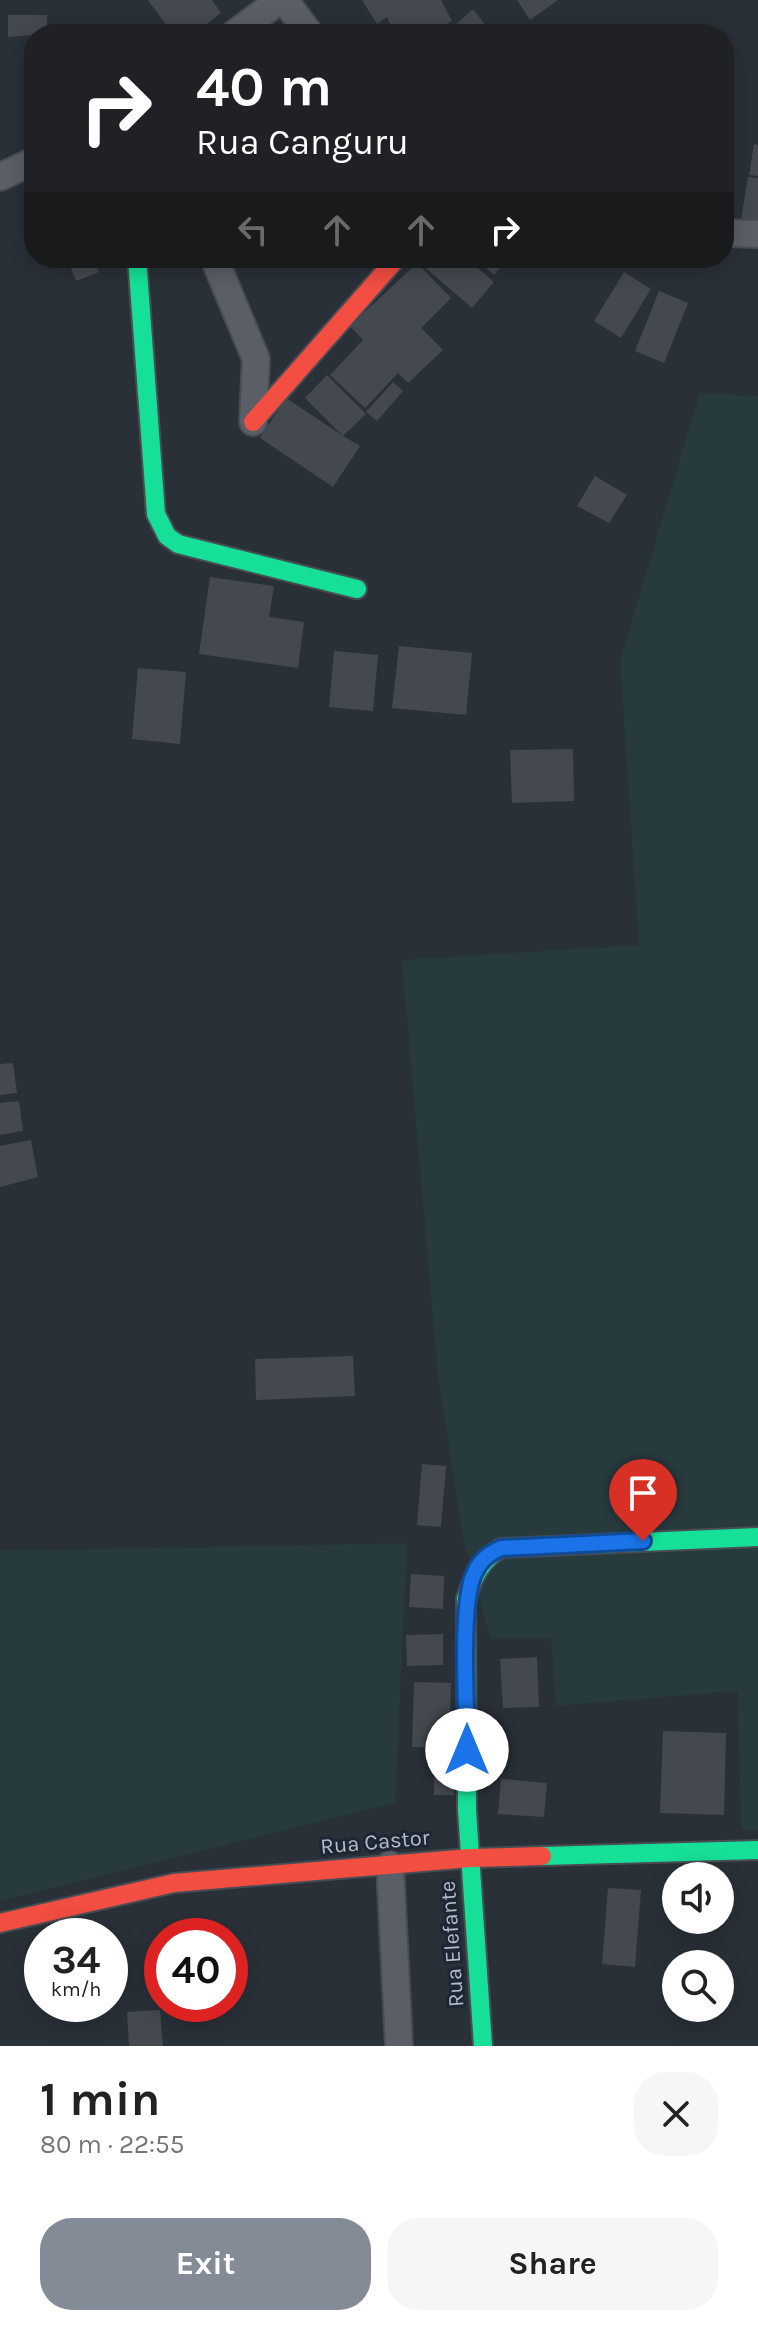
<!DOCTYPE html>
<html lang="en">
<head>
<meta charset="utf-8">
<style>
  body { margin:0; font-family:Karla,sans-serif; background:#f6f6f6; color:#222; height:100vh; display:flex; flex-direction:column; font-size:30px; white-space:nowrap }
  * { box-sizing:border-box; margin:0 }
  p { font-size:26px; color:#767676 }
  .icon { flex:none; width:44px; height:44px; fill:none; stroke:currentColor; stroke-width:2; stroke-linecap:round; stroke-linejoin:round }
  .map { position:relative; height:2046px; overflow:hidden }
  .sheet { display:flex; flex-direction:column; background:#fff; flex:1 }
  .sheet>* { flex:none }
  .top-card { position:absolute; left:24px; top:24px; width:710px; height:244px; border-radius:32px; box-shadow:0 4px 20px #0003; background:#202124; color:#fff; overflow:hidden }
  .controls { position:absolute; left:662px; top:1862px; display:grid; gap:16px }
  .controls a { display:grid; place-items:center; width:72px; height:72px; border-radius:50%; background:#fff; box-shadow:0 4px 20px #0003; font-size:40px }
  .speed { position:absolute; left:24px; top:1918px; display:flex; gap:16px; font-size:40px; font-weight:700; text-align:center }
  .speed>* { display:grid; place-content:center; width:104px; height:104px; border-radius:50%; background:#fff; box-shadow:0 4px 20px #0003; line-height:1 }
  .speed small { font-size:20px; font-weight:400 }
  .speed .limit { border:12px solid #d22; background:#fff; color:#111 }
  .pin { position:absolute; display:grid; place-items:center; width:68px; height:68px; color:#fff; margin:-82px -34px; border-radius:50% 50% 50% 0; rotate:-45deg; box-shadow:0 0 8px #0007 }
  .pin .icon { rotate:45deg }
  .me { position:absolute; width:88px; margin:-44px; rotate:0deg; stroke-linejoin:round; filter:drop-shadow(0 0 6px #0008) }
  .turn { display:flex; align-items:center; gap:28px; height:168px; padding:0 40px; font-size:36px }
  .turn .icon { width:104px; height:104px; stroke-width:2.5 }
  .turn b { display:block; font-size:56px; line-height:68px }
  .lanes { display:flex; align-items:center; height:76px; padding:0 40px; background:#0003; justify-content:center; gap:40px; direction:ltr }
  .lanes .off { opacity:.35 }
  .round { display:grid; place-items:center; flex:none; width:84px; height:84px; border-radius:32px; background:#f6f6f6 }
  .overview { display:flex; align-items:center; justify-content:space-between; height:136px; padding:0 40px }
  h1 { font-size:48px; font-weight:700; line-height:60px }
  .primary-button { display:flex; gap:16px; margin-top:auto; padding:16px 40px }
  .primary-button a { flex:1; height:92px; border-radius:32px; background:#848b96; color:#fff; font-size:32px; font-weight:700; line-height:92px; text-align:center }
  .primary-button a+a { background:#f6f6f6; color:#222 }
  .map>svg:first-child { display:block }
  .green { fill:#273a3e }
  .building { fill:#444950 }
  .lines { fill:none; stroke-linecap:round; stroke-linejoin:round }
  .street-casing { stroke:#484c53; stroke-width:30 }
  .fast-casing { stroke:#484c53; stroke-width:22 }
  .jam-casing { stroke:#484c53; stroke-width:22 }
  .street { stroke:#5a5e66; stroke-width:26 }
  .fast { stroke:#16e098; stroke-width:18 }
  .jam { stroke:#f24e42; stroke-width:18 }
  .route-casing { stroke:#114b97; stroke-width:20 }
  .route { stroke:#1a73e8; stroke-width:14 }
  .labels { text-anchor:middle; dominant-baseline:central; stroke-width:6; stroke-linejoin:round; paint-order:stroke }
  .street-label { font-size:22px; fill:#b4bcc9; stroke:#1d2633 }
</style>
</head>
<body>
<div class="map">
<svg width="758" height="2046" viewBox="0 0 758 2046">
  <rect width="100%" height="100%" fill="#2a3038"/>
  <!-- green -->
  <g class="green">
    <polygon points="700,393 758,396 758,1830 741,1830 738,1691 556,1706 551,1638 490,1638 463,1537 438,1374 402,960 639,945 620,661"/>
    <polygon points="407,1543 395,1803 0,1901 0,1551"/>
  </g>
  <!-- building -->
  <g class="building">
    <polygon points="148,0 212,0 221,13 193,34 173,34"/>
    <polygon points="362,0 441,0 452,21 428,34 395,34 387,17 377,24"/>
    <polygon points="517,0 558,0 530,20"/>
    <polygon points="473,9 492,34 458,34 453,27"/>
    <polygon points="8,15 47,15 47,34 8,37"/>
    <polygon points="754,144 758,145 758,176 749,175"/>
    <polygon points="724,150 731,151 726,184 724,184"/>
    <polygon points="748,177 758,178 758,222 741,220"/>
    <polygon points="67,258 93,258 99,272 76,281"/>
    <polygon points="424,258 466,258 494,282 472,308 420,263"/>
    <polygon points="476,258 509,258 494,275"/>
    <polygon points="417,263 451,298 421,328 443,350 408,383 398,373 365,408 330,375 363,340 350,326"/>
    <polygon points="624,272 651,289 621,338 594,321"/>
    <polygon points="659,291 688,303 664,363 635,351"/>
    <polygon points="327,375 366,414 343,436 360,446 333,487 260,438 286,398 343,436 305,398"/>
    <polygon points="393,382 403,391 377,421 366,412"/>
    <polygon points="595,476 627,495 609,523 577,506"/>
    <polygon points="210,577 274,586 269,617 304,622 298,668 199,654"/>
    <polygon points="399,646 472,653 466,715 392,708"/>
    <polygon points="334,651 378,655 373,711 329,707"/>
    <polygon points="138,668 186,672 180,744 132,739"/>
    <polygon points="573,749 574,801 512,803 510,750"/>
    <polygon points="13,1063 17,1093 0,1095 0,1064"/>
    <polygon points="19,1101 23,1131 0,1135 0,1103"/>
    <polygon points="31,1140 38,1177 0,1187 0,1146"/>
    <polygon points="353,1356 355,1396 256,1400 255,1359"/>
    <polygon points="422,1464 446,1466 441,1527 417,1525"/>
    <polygon points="411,1574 444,1576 443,1609 409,1607"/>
    <polygon points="443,1634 443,1665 407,1666 406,1635"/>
    <polygon points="537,1657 539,1707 503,1708 500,1659"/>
    <polygon points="414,1682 451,1683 449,1748 412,1747"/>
    <polygon points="663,1731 726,1733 724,1815 660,1813"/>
    <rect x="434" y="1770" width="20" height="25"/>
    <polygon points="501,1779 547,1783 544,1817 498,1814"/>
    <polygon points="608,1888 641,1890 635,1967 602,1964"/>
    <polygon points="160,2010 163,2046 129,2046 127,2012"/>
  </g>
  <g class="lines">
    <defs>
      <g id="street">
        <polyline points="284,0 310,34"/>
        <polyline points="234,34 280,0"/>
        <polyline points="0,177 34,161"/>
        <polyline points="724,233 758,234"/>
        <polyline points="214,258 256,359 253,422"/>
        <polyline points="390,1865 399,2046"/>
      </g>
      <g id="fast">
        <polyline points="137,258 156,514 167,536 178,544 357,589"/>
        <polyline points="542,1856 758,1850"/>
        <path d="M 483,2046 L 467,1810 L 466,1599 C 473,1577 481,1560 501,1548 L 758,1537"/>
      </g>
      <g id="jam">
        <polyline points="253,422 397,258"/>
        <polyline points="0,1923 174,1883 470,1858 542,1856"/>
      </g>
    </defs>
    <!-- street casing -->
    <use href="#street" class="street-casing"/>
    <!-- fast casing -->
    <use href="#fast" class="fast-casing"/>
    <!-- jam casing -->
    <use href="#jam" class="jam-casing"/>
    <!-- street -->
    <use href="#street" class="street"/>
    <!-- fast -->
    <use href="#fast" class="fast"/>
    <!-- jam -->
    <use href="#jam" class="jam"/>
  </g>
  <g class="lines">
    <defs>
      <path id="route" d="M 467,1750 C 467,1711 459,1601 475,1572 C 481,1559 489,1554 501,1548 L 643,1541"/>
    </defs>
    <!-- route casing -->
    <use href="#route" class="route-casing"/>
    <!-- route -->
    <use href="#route" class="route"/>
  </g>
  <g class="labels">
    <!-- street labels -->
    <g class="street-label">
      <text transform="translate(375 1842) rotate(-5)">Rua Castor</text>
      <text transform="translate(452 1944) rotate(-94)">Rua Elefante</text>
    </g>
  </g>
</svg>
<div class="controls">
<a><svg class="icon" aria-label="sound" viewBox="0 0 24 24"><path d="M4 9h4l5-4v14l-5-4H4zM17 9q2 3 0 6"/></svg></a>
<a><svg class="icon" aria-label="search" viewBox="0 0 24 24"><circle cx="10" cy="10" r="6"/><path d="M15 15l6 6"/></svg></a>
</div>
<div class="speed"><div>34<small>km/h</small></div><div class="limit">40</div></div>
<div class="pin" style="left:643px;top:1541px;background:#d93025"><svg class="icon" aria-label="arrive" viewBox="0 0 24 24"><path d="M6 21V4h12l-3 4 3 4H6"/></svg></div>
<svg class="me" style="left:467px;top:1750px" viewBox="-20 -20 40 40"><circle r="19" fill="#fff"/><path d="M0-13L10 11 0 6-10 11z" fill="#1a73e8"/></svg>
<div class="top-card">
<div class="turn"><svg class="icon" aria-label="right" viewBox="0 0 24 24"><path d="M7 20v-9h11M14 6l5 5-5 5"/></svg><div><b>40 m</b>Rua Canguru</div></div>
<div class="lanes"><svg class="icon off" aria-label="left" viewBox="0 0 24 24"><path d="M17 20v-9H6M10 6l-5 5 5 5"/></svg><svg class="icon off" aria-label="ahead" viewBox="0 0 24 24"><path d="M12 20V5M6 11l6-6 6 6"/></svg><svg class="icon off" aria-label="ahead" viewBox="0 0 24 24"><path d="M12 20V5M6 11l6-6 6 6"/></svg><svg class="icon" aria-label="right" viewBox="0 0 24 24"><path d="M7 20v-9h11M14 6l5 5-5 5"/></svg></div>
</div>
</div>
<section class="sheet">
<div class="overview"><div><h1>1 min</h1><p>80 m · 22:55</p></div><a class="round"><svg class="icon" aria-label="close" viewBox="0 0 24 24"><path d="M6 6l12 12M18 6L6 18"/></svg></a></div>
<div class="primary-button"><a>Exit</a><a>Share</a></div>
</section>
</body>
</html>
